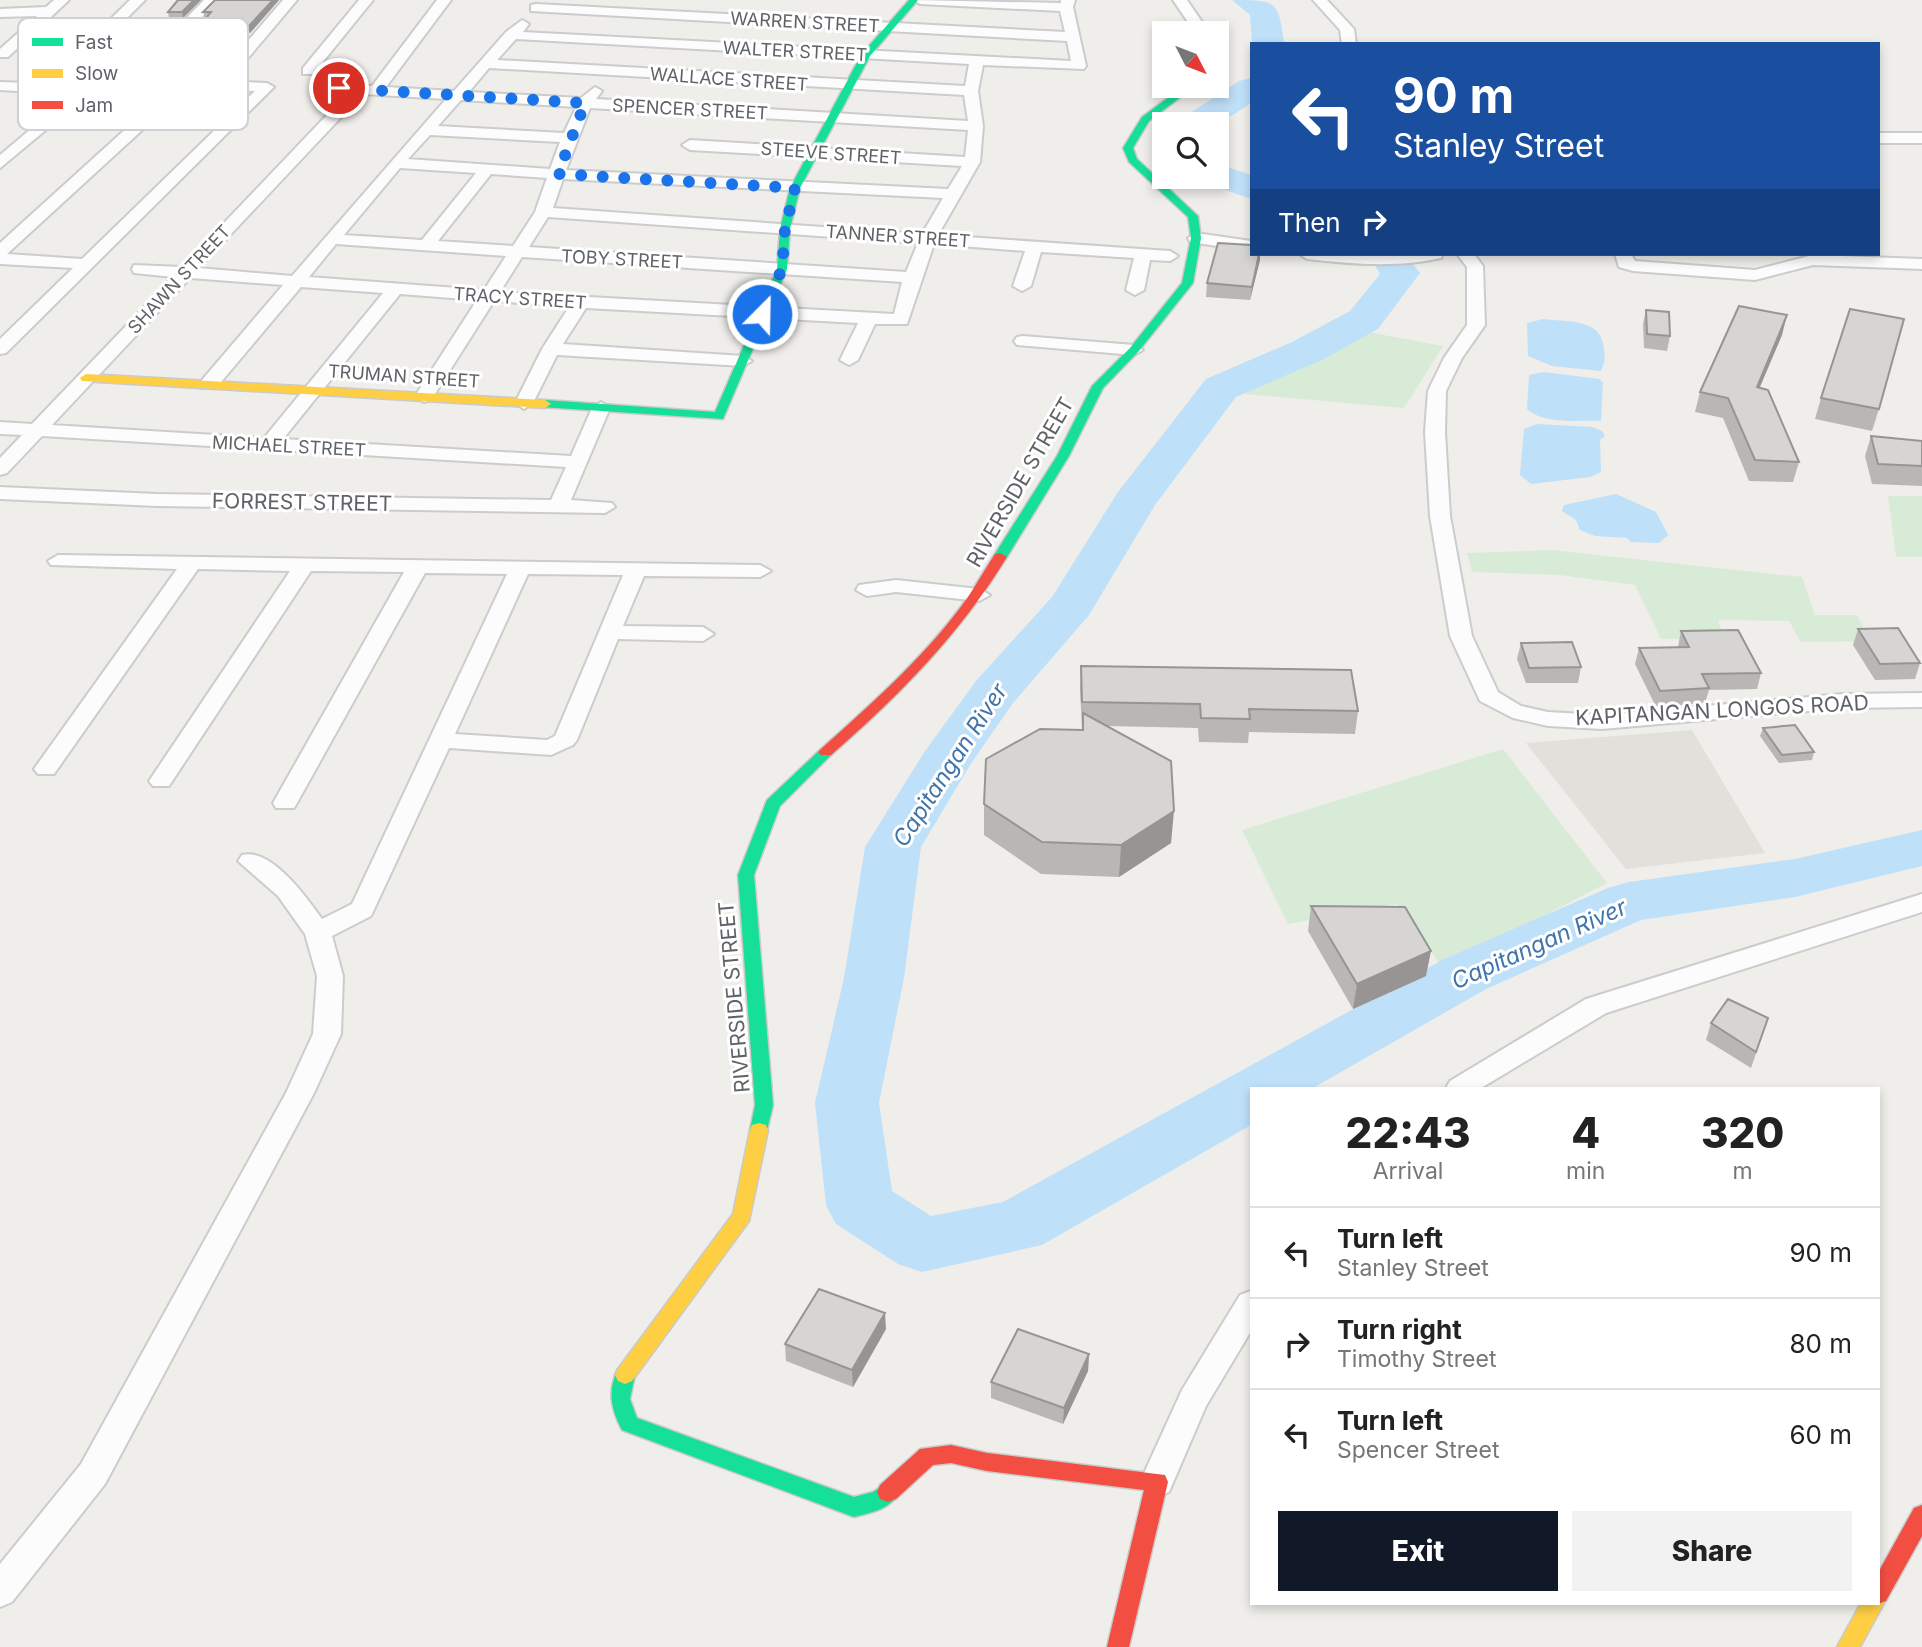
<!DOCTYPE html>
<html lang="en">
<head>
<meta charset="utf-8">
<style>
  body { margin:0; font-family:Inter,sans-serif; background:#f2f2f2; color:#222; height:100vh; display:flex; flex-direction:column; font-size:26px; white-space:nowrap }
  * { box-sizing:border-box; margin:0 }
  p { font-size:23px; color:#767676 }
  .icon { flex:none; width:38px; height:38px; fill:none; stroke:currentColor; stroke-width:2; stroke-linecap:round; stroke-linejoin:round }
  .map { position:relative; flex:1; overflow:hidden }
  .details { position:absolute; left:1250px; top:1087px; width:630px; height:518px; display:flex; flex-direction:column; background:#fff; border-radius:0px; box-shadow:0 4px 10px #0003 }
  .details>* { flex:none }
  .top-card { position:absolute; left:1250px; top:42px; width:630px; height:214px; border-radius:0px; box-shadow:0 4px 10px #0003; background:#1a4fa0; color:#fff; overflow:hidden }
  .needle { width:46px; rotate:132deg }
  .tools { position:absolute; left:1152px; top:21px; display:grid; gap:14px }
  .tools a { display:grid; place-items:center; width:77px; height:77px; border-radius:0px; background:#fff; box-shadow:0 4px 10px #0003; font-size:35px }
  .pin { position:absolute; display:grid; place-items:center; width:60px; height:60px; color:#fff; margin:-30px; border:4px solid #fff; border-radius:50%; box-shadow:0 2px 7px #0007 }
  .me { position:absolute; width:77px; margin:-38px; rotate:23deg; stroke-linejoin:round; filter:drop-shadow(0 0 5px #0008) }
  .turn { display:flex; align-items:center; gap:24px; height:147px; padding:0 28px; font-size:32px }
  .turn .icon { width:91px; height:91px; stroke-width:2.5 }
  .turn b { display:block; font-size:49px; line-height:60px }
  .then { display:flex; align-items:center; height:66px; padding:0 28px; background:#0003; gap:14px; font-size:26px }
  .eta { display:flex; justify-content:space-evenly; align-items:center; height:119px; text-align:center }
  .eta b { font-size:42px; font-weight:800; line-height:49px }
  .cta { display:flex; gap:14px; margin-top:auto; padding:14px 28px }
  .cta a { flex:1; height:80px; border-radius:0px; background:#111827; color:#fff; font-size:28px; font-weight:800; line-height:80px; text-align:center }
  .cta a+a { background:#f2f2f2; color:#222 }
  ul { padding:0; list-style:none }
  li { display:flex; align-items:center; gap:21px; height:91px; padding:0 28px; border-top:2px solid #e0e0e0 }
  li div { flex:1 }
  li b { display:block; font-size:26px }
  li em { font-style:normal }
  .map>svg:first-child { display:block }
  .education { fill:#e2e0da }
  .green { fill:#d8ebd6 }
  .water { fill:#bfe0f9 }
  .lines { fill:none; stroke-linecap:round; stroke-linejoin:round }
  .river { fill:#bfe0f9; fill-rule:evenodd }
  .street-casing { stroke:#cbcccc; stroke-width:4 }
  .fast-casing { stroke:#cacacb; stroke-width:3 }
  .slow-casing { stroke:#cacacb; stroke-width:3 }
  .jam-casing { stroke:#cacacb; stroke-width:3 }
  .street { fill:#fdfcfc; fill-rule:evenodd }
  .fast { fill:#16e098; fill-rule:evenodd }
  .slow { fill:#ffcf43; fill-rule:evenodd }
  .jam { fill:#f24e42; fill-rule:evenodd }
  .wall { fill:#b8b7b5 }
  .shaded-wall { fill:#969594 }
  .building { fill:#d6d5d3; stroke:#969594; stroke-width:2 }
  .route { stroke:#1a73e8; stroke-width:12; stroke-dasharray:0 21.6 }
  .labels { text-anchor:middle; dominant-baseline:central; stroke-width:6; stroke-linejoin:round; paint-order:stroke }
  .far-street-label { font-size:18px; fill:#5f6368; stroke:#fff }
  .street-label { font-size:21px; fill:#5f6368; stroke:#fff }
  .water-label { font-size:23px; font-style:italic; fill:#4174aa; stroke:#fff }
  .key { fill:#fff; stroke:#cfd0d2; stroke-width:2 }
  .key-label { font-size:19px; fill:#5f6368 }
</style>
</head>
<body>
<div class="map">
<svg width="1922" height="1647" viewBox="0 0 1922 1647">
  <rect width="100%" height="100%" fill="#efeeea"/>
  <!-- education -->
  <polygon class="education" points="1692,730 1765,853 1626,869 1526,743"/>
  <!-- green -->
  <g class="green">
    <polygon points="1362,331 1443,346 1404,408 1243,394"/>
    <polygon points="1888,496 1922,496 1922,557 1896,557"/>
    <polygon points="1551,550 1802,577 1815,615 1857,615 1870,641 1801,642 1789,621 1718,620 1724,638 1661,639 1635,585 1560,575 1472,572 1467,553"/>
    <polygon points="1503,749 1607,883 1443,968 1397,904 1288,924 1242,830"/>
  </g>
  <!-- water -->
  <g class="water">
    <path d="M 1543,319 C 1564,322 1599,318 1603,344 C 1605,355 1606,361 1601,371 L 1552,366 L 1528,356 L 1527,323 Z"/>
    <path d="M 1543,372 L 1600,379 L 1603,383 L 1601,421 C 1578,420 1544,425 1527,409 L 1529,375 Z"/>
    <polygon points="1537,424 1592,427 1602,431 1605,436 1600,440 1601,472 1590,477 1531,484 1520,475 1524,429"/>
    <polygon points="1616,494 1656,512 1668,535 1659,543 1631,542 1627,538 1595,536 1580,530 1576,520 1562,511 1564,505"/>
  </g>
  <g class="lines">
    <!-- river -->
    <g class="river">
      <path d="M 1232,0 C 1276,0 1279,0 1284,44 L 1252,44 L 1250,15 Z"/>
      <polygon points="1251,78 1251,103 1216,126 1179,124 1184,117 1239,81"/>
      <polygon points="1216,163 1251,175 1251,199 1203,182 1200,177 1216,177"/>
      <polygon points="1395,255 1409,259 1420,273 1378,329 1322,360 1236,397 1155,505 1089,615 1013,703 970,765 921,847 904,978 879,1103 892,1191 931,1216 1003,1202 1444,959 1608,888 1629,882 1795,859 1922,830 1922,866 1795,897 1641,920 1486,989 1313,1088 1251,1088 1251,1125 1042,1245 922,1272 898,1264 836,1224 826,1205 815,1103 844,978 865,847 925,751 976,681 1052,597 1118,492 1206,379 1292,342 1350,311 1380,274 1376,267 1381,259"/>
    </g>
    <defs>
      <g id="street">
        <polygon points="54,0 69,0 8,57 0,57 0,49 37,16 0,17 0,9 46,7"/>
        <polygon points="130,0 145,0 84,61 74,61 74,55"/>
        <polygon points="204,0 218,0 155,67 145,67 145,61"/>
        <polygon points="283,0 297,0 238,70 228,70 228,64"/>
        <polygon points="359,0 373,0 313,74 303,74 303,68"/>
        <path d="M 437,0 L 451,0 L 386,87 L 454,91 L 506,32 L 522,20 L 529,24 L 523,32 L 1071,61 L 1067,41 L 531,11 L 531,5 L 536,4 L 1065,32 L 1060,11 L 920,4 L 913,0 L 1061,3 L 1061,0 L 1075,0 L 1073,7 L 1086,66 L 1084,69 L 983,65 L 978,91 L 983,126 L 980,162 L 938,235 L 1170,251 L 1178,256 L 1170,261 L 1150,260 L 1144,290 L 1135,295 L 1126,290 L 1134,258 L 1041,252 L 1031,286 L 1022,291 L 1013,286 L 1025,251 L 934,244 L 907,324 L 875,324 L 858,360 L 849,365 L 840,360 L 858,323 L 586,308 L 563,344 L 743,356 L 752,361 L 743,366 L 557,355 L 533,403 L 524,409 L 515,403 L 542,349 L 569,307 L 494,301 L 431,400 L 424,402 L 415,396 L 477,300 L 400,294 L 283,439 L 571,456 L 592,408 L 601,402 L 610,408 L 571,500 L 612,503 L 615,507 L 605,513 L 157,506 L 0,499 L 0,487 L 157,494 L 551,500 L 566,467 L 42,436 L 7,473 L 0,475 L 0,458 L 22,435 L 0,434 L 0,422 L 32,424 L 173,277 L 134,273 L 132,269 L 134,265 L 182,267 L 348,93 L 314,90 L 314,84 L 372,86 ZM 516,39 L 969,64 L 965,86 L 497,60 ZM 489,68 L 964,95 L 968,121 L 596,99 L 602,91 L 595,87 L 581,98 L 469,92 ZM 363,94 L 446,99 L 292,276 L 199,268 ZM 461,100 L 576,107 L 564,133 L 438,126 ZM 590,108 L 968,130 L 965,157 L 690,140 L 682,145 L 690,150 L 962,166 L 948,189 L 566,170 ZM 430,135 L 560,142 L 550,169 L 408,159 ZM 400,168 L 476,173 L 422,240 L 344,235 ZM 491,174 L 547,178 L 535,212 L 513,246 L 438,241 ZM 563,179 L 943,198 L 922,234 L 553,208 ZM 548,217 L 918,243 L 906,272 L 529,247 ZM 336,244 L 506,256 L 484,290 L 309,277 ZM 522,257 L 902,282 L 894,314 L 500,292 ZM 190,278 L 283,285 L 202,380 L 200,384 L 202,388 L 216,388 L 301,287 L 383,293 L 264,438 L 52,425 Z"/>
        <polygon points="1173,0 1187,0 1202,22 1205,33 1191,33 1188,22"/>
        <polygon points="1313,0 1327,0 1354,29 1356,44 1342,44 1340,30"/>
        <path d="M 44,74 L 267,83 L 274,87 L 6,353 L 0,354 L 0,339 L 73,268 L 0,264 L 0,243 L 172,87 L 100,85 L 0,168 L 0,155 L 84,84 L 48,82 L 33,92 L 0,90 L 0,82 L 30,83 ZM 188,88 L 255,91 L 82,259 L 7,254 Z"/>
        <rect x="1878" y="133" width="44" height="10"/>
        <polygon points="1196,233 1251,241 1251,251 1190,242 1188,238"/>
        <path d="M 1299,254 L 1443,254 L 1441,258 C 1397,268 1351,264 1307,259 Z"/>
        <polygon points="1457,254 1474,254 1483,266 1485,325 1462,358 1446,391 1445,432 1450,516 1472,636 1498,692 1521,706 1548,712 1602,715 1843,694 1922,693 1922,707 1843,708 1602,729 1548,726 1513,718 1480,701 1450,636 1430,516 1425,432 1428,391 1444,358 1467,325 1467,267"/>
        <polygon points="1615,254 1631,254 1635,261 1755,270 1813,255 1922,259 1922,269 1813,265 1755,280 1633,271 1619,267"/>
        <polygon points="1023,336 1134,345 1143,350 1134,355 1017,345 1014,341 1017,337"/>
        <path d="M 58,555 L 760,565 L 771,571 L 760,577 L 644,576 L 623,626 L 703,627 L 714,634 L 703,641 L 618,639 L 577,740 L 573,745 L 551,755 L 449,748 L 371,916 L 332,936 L 343,976 L 341,1034 L 314,1093 L 105,1484 L 12,1602 L 0,1607 L 0,1564 L 81,1464 L 286,1093 L 313,1034 L 317,976 L 305,934 L 278,896 L 238,861 L 242,855 C 271,847 307,898 322,919 L 352,904 L 507,574 L 425,573 L 297,803 L 294,808 L 276,808 L 273,803 L 404,572 L 311,571 L 169,786 L 153,786 L 149,781 L 290,571 L 198,569 L 54,774 L 38,774 L 34,769 L 177,569 L 51,565 L 48,561 ZM 528,574 L 623,575 L 555,736 L 547,740 L 455,734 Z"/>
        <polygon points="896,580 979,589 990,595 979,601 896,592 867,596 856,590 859,585"/>
        <polygon points="1922,894 1922,912 1606,1013 1481,1088 1446,1088 1450,1081 1586,999"/>
        <polygon points="1251,1291 1251,1331 1206,1406 1169,1492 1157,1497 1145,1492 1140,1482 1182,1390 1240,1295"/>
      </g>
      <g id="fast">
        <polygon points="909,0 918,0 870,56 800,188 790,229 787,269 723,419 541,407 539,404 545,400 715,412 777,269 780,229 790,188 861,55"/>
        <polygon points="1184,86 1195,86 1149,121 1133,148 1137,159 1198,216 1201,238 1193,283 1138,352 1103,388 1069,456 1007,557 1000,561 995,560 993,557 1057,456 1092,386 1130,348 1182,283 1191,238 1188,217 1129,162 1123,148 1142,117"/>
        <polygon points="826,747 831,749 834,752 780,806 754,875 773,1105 766,1135 759,1137 752,1135 750,1130 755,1105 738,875 767,800 821,749"/>
        <path d="M 625,1366 L 632,1369 L 635,1375 L 630,1399 L 637,1418 L 854,1497 L 873,1492 L 888,1482 L 896,1485 L 899,1492 C 890,1510 872,1512 854,1517 L 622,1430 C 611,1409 607,1391 618,1369 Z"/>
      </g>
      <g id="slow">
        <polygon points="86,374 545,400 551,404 545,408 82,381 80,378"/>
        <polygon points="759,1123 766,1125 768,1130 749,1221 632,1381 625,1384 618,1381 615,1375 618,1369 733,1214 750,1130 752,1125"/>
        <polygon points="1878,1594 1884,1603 1860,1647 1837,1647 1861,1603 1878,1603"/>
      </g>
      <g id="jam">
        <path d="M 1000,553 L 1007,557 C 960,634 899,696 831,755 L 821,755 L 818,752 L 821,749 C 870,705 920,661 960,608 C 973,591 983,572 995,554 Z"/>
        <polygon points="951,1445 987,1453 1165,1475 1168,1482 1129,1647 1107,1647 1144,1490 987,1471 951,1463 933,1465 896,1499 888,1502 880,1499 877,1492 880,1485 920,1449"/>
        <polygon points="1922,1505 1922,1536 1886,1601 1878,1604 1874,1603 1878,1603 1878,1573 1914,1508"/>
      </g>
    </defs>
    <!-- street casing -->
    <use href="#street" class="street-casing"/>
    <!-- fast casing -->
    <use href="#fast" class="fast-casing"/>
    <!-- slow casing -->
    <use href="#slow" class="slow-casing"/>
    <!-- jam casing -->
    <use href="#jam" class="jam-casing"/>
    <!-- street -->
    <use href="#street" class="street"/>
    <!-- fast -->
    <use href="#fast" class="fast"/>
    <!-- slow -->
    <use href="#slow" class="slow"/>
    <!-- jam -->
    <use href="#jam" class="jam"/>
  </g>
  <!-- wall -->
  <g class="wall">
    <polygon points="178,0 201,0 183,18 169,18 168,12"/>
    <polygon points="279,0 250,33 200,32 199,27 206,18 205,18 203,12"/>
    <polygon points="1260,260 1250,300 1206,297 1207,283"/>
    <polygon points="1646,310 1670,336 1667,351 1644,348 1643,324"/>
    <polygon points="1782,335 1759,388 1799,462 1793,482 1749,481 1723,418 1695,412 1700,392"/>
    <polygon points="1821,398 1879,409 1872,431 1815,419"/>
    <polygon points="1871,436 1922,441 1922,486 1872,484 1865,456"/>
    <polygon points="1858,629 1920,663 1915,679 1875,680 1853,645"/>
    <polygon points="1681,631 1761,673 1757,689 1709,690 1705,703 1656,707 1635,664 1639,648 1678,647"/>
    <polygon points="1521,643 1581,667 1578,683 1526,683 1517,659"/>
    <polygon points="1081,666 1358,711 1355,734 1249,732 1248,743 1199,742 1198,728 1107,726 1171,843 1119,877 1041,874 984,835 984,804 1082,730 1080,689"/>
    <polygon points="1763,728 1814,752 1812,760 1779,763 1760,736"/>
    <polygon points="1311,906 1426,976 1353,1009 1308,931"/>
    <polygon points="1768,1018 1751,1068 1706,1040 1711,1023"/>
    <polygon points="886,1329 853,1387 786,1361 785,1344"/>
    <polygon points="1089,1354 1088,1371 1063,1424 991,1398 991,1382"/>
  </g>
  <!-- shaded-wall -->
  <g class="shaded-wall">
    <polygon points="194,0 201,0 183,18 182,12"/>
    <polygon points="273,0 279,0 250,33 248,27"/>
    <polygon points="1259,254 1260,254 1260,260 1250,300 1252,287"/>
    <polygon points="1787,315 1782,335 1751,408 1757,387"/>
    <polygon points="1174,811 1171,843 1119,877 1121,845"/>
    <polygon points="1431,951 1426,976 1353,1009 1357,984"/>
    <polygon points="885,1313 886,1329 853,1387 852,1370"/>
    <polygon points="1089,1354 1088,1371 1063,1424 1064,1408"/>
  </g>
  <!-- building -->
  <g class="building">
    <polygon points="178,0 194,0 182,12 168,12"/>
    <polygon points="215,0 273,0 248,27 199,27 211,12 203,12"/>
    <polygon points="1218,243 1251,245 1251,254 1259,254 1252,287 1207,283"/>
    <polygon points="1739,306 1787,315 1757,387 1768,390 1799,462 1755,460 1728,398 1700,392"/>
    <polygon points="1850,309 1904,319 1879,409 1821,398"/>
    <polygon points="1646,310 1669,312 1670,336 1647,334"/>
    <polygon points="1871,436 1922,441 1922,466 1878,464"/>
    <polygon points="1898,628 1920,663 1880,664 1858,629"/>
    <polygon points="1738,630 1761,673 1702,674 1709,688 1660,691 1639,648 1689,647 1681,631"/>
    <polygon points="1572,642 1581,667 1529,668 1521,643"/>
    <polygon points="1081,666 1351,670 1358,711 1249,709 1250,719 1201,718 1200,704 1082,702"/>
    <polygon points="1083,713 1171,761 1174,811 1121,845 1042,842 984,804 986,759 1040,729 1083,730"/>
    <polygon points="1795,725 1814,752 1782,755 1763,728"/>
    <polygon points="1311,906 1405,907 1431,951 1357,984"/>
    <polygon points="1728,999 1768,1018 1756,1052 1711,1023"/>
    <polygon points="819,1289 885,1313 852,1370 785,1344"/>
    <polygon points="1018,1329 1089,1354 1064,1408 991,1382"/>
  </g>
  <g class="lines">
    <!-- route -->
    <polyline class="route" points="339,88 585,103 558,174 795,188 785,229 782,269 762,314"/>
  </g>
  <g class="labels">
    <!-- far-street labels -->
    <g class="far-street-label">
      <text transform="translate(805 22) rotate(3)">WARREN STREET</text>
      <text transform="translate(795 51) rotate(3)">WALTER STREET</text>
      <text transform="translate(729 79) rotate(4)">WALLACE STREET</text>
      <text transform="translate(690 109) rotate(3)">SPENCER STREET</text>
      <text transform="translate(831 153) rotate(4)">STEEVE STREET</text>
      <text transform="translate(898 236) rotate(4)">TANNER STREET</text>
      <text transform="translate(622 259) rotate(3)">TOBY STREET</text>
      <text transform="translate(179 279) rotate(-47)">SHAWN STREET</text>
      <text transform="translate(520 298) rotate(4)">TRACY STREET</text>
      <text transform="translate(404 376) rotate(4)">TRUMAN STREET</text>
      <text transform="translate(289 446) rotate(3)">MICHAEL STREET</text>
    </g>
    <!-- street labels -->
    <g class="street-label">
      <text transform="translate(1020 482) rotate(-60)">RIVERSIDE STREET</text>
      <text transform="translate(302 502) rotate(1)">FORREST STREET</text>
      <text transform="translate(1722 710) rotate(-3)">KAPITANGAN LONGOS ROAD</text>
      <text transform="translate(734 997) rotate(-95)">RIVERSIDE STREET</text>
    </g>
    <!-- water labels -->
    <g class="water-label">
      <text transform="translate(950 765) rotate(-57)">Capitangan River</text>
      <text transform="translate(1539 944) rotate(-24)">Capitangan River</text>
    </g>
  </g>
  <!-- legend -->
  <rect x="18" y="18" width="230" height="112" rx="10" class="key"/>
  <rect x="32" y="38" width="31" height="8" fill="#16e098"/>
  <rect x="32" y="69" width="31" height="9" fill="#ffcf43"/>
  <rect x="32" y="101" width="31" height="8" fill="#f24e42"/>
  <g class="key-label">
    <text x="75" y="49">Fast</text>
    <text x="75" y="80">Slow</text>
    <text x="75" y="112">Jam</text>
  </g>
</svg>
<div class="tools">
<a><svg class="needle" viewBox="-14 -14 28 28"><path d="M0-13l5 13h-10z" fill="#e53935"/><path d="M0 13l5-13h-10z" fill="#767676"/></svg></a>
<a><svg class="icon" aria-label="search" viewBox="0 0 24 24"><circle cx="10" cy="10" r="6"/><path d="M15 15l6 6"/></svg></a>
</div>
<div class="pin" style="left:339px;top:88px;background:#d93025"><svg class="icon" aria-label="arrive" viewBox="0 0 24 24"><path d="M6 21V4h12l-3 4 3 4H6"/></svg></div>
<svg class="me" style="left:762px;top:314px" viewBox="-20 -20 40 40"><circle r="17" fill="#1a73e8" stroke="#fff" stroke-width="3"/><path d="M0-11L8 9 0 5-8 9z" fill="#fff"/></svg>
<div class="top-card">
<div class="turn"><svg class="icon" aria-label="left" viewBox="0 0 24 24"><path d="M17 20v-9H6M10 6l-5 5 5 5"/></svg><div><b>90 m</b>Stanley Street</div></div>
<div class="then">Then<svg class="icon" aria-label="right" viewBox="0 0 24 24"><path d="M7 20v-9h11M14 6l5 5-5 5"/></svg></div>
</div>
<section class="details">
<div class="eta">
<div><b>22:43</b><p>Arrival</p></div>
<div><b>4</b><p>min</p></div>
<div><b>320</b><p>m</p></div>
</div>
<ul>
<li><svg class="icon" aria-label="left" viewBox="0 0 24 24"><path d="M17 20v-9H6M10 6l-5 5 5 5"/></svg><div><b>Turn left</b><p>Stanley Street</p></div><em>90 m</em></li>
<li><svg class="icon" aria-label="right" viewBox="0 0 24 24"><path d="M7 20v-9h11M14 6l5 5-5 5"/></svg><div><b>Turn right</b><p>Timothy Street</p></div><em>80 m</em></li>
<li><svg class="icon" aria-label="left" viewBox="0 0 24 24"><path d="M17 20v-9H6M10 6l-5 5 5 5"/></svg><div><b>Turn left</b><p>Spencer Street</p></div><em>60 m</em></li>
</ul>
<div class="cta"><a>Exit</a><a>Share</a></div>
</section>
</div>
</body>
</html>
